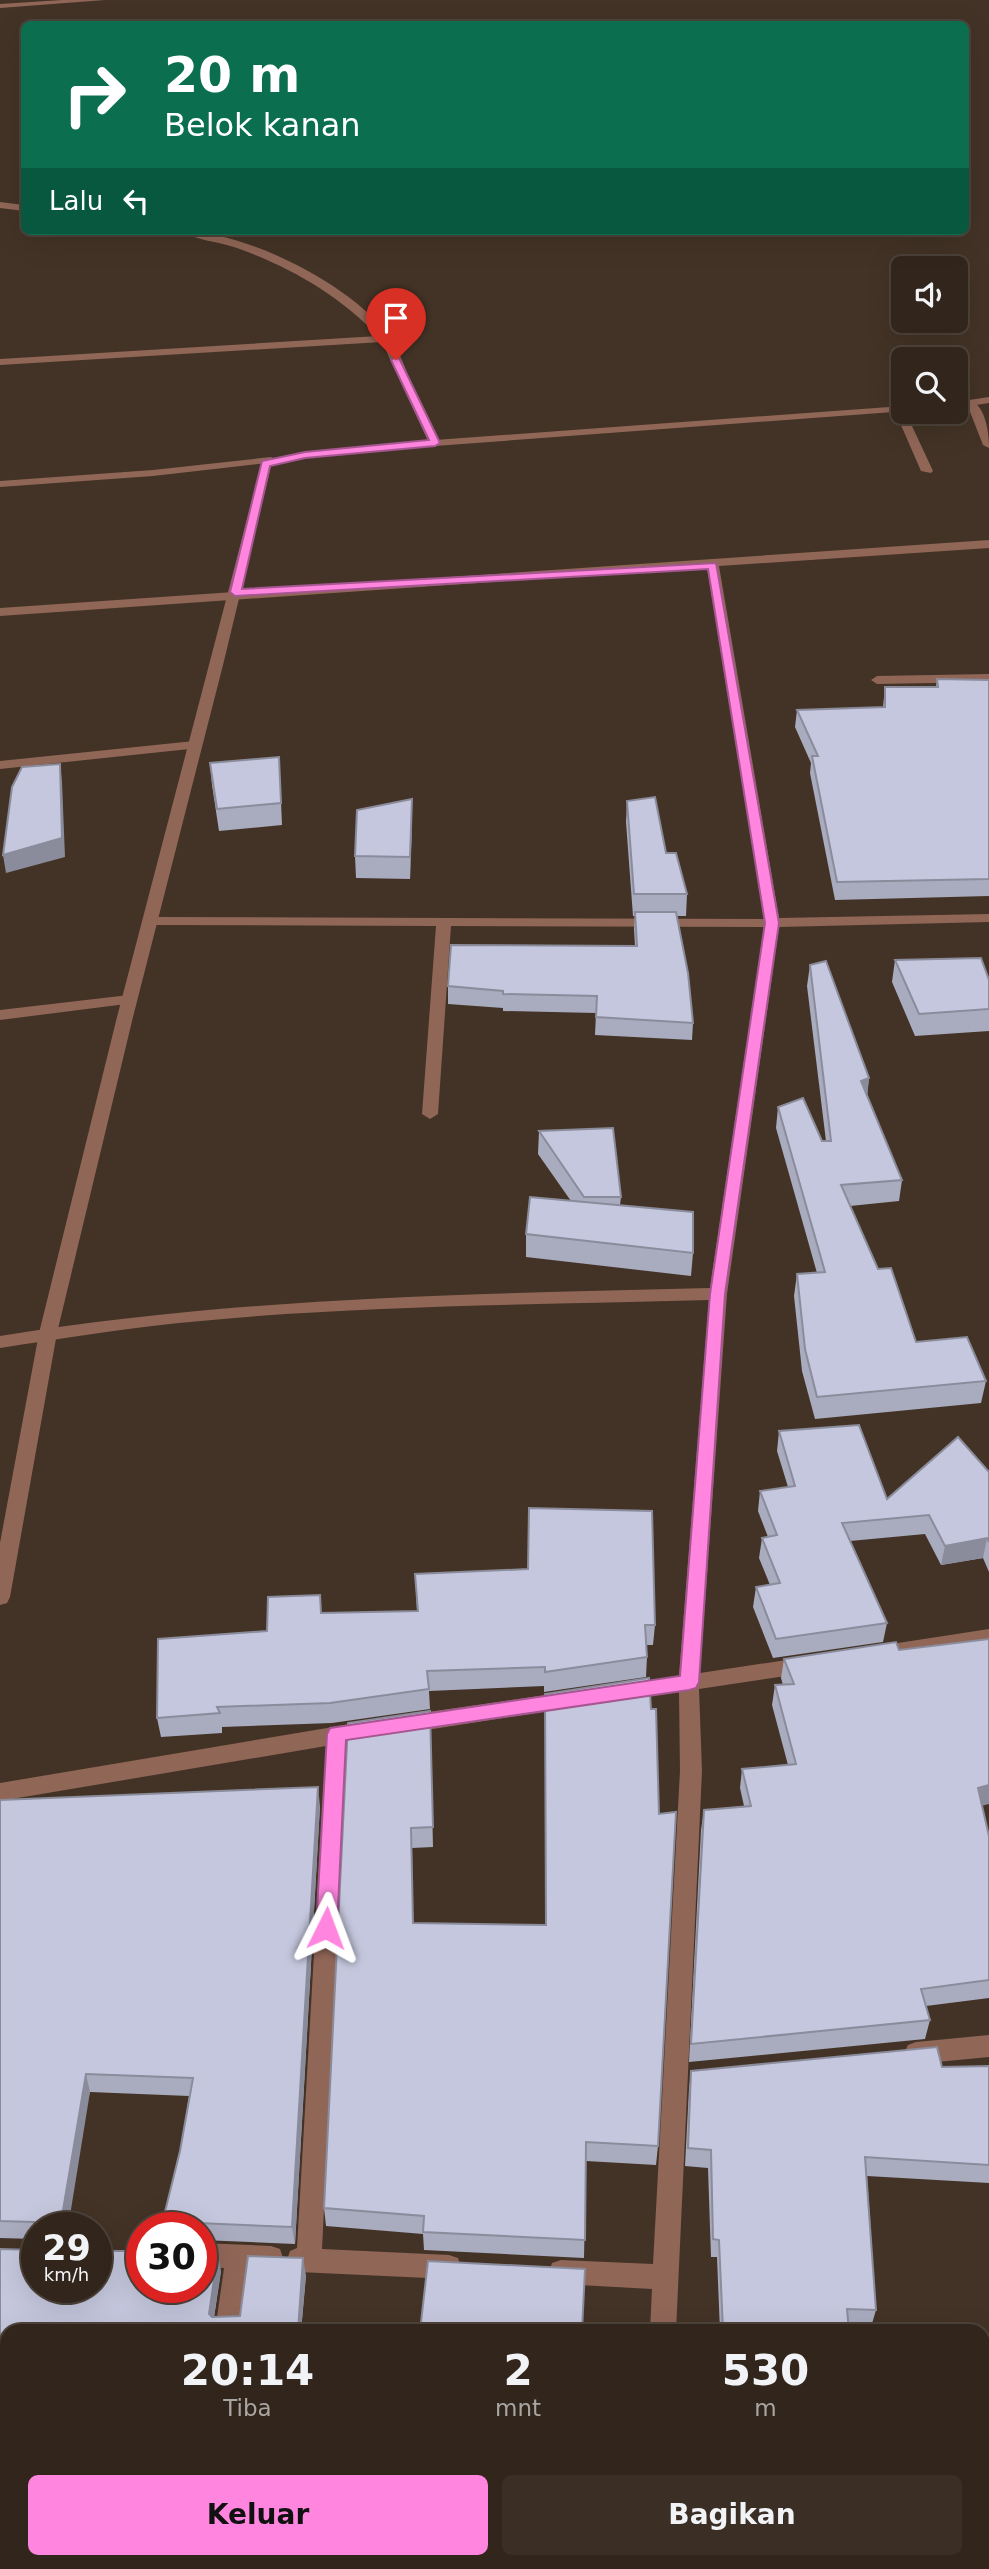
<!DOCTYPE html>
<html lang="id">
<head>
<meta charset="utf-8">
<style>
  body { margin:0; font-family:"DejaVu Sans",sans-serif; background:#3a2e25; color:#f1f3f6; height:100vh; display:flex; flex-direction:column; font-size:26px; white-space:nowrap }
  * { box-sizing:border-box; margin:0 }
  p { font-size:23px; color:#a8a5a3 }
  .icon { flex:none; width:38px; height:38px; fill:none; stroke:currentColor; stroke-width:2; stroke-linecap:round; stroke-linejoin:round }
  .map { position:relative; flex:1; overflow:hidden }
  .sheet { position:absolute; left:0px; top:2324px; width:990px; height:245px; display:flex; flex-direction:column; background:#32261c; border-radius:21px 21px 0 0; box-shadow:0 7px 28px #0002,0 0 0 2px #4d433b }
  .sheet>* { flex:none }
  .top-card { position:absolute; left:21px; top:21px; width:948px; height:214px; border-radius:10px; box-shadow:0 7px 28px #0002,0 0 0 2px #4d433b; background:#0b6e4f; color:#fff; overflow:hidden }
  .controls { position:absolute; left:891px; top:256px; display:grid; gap:14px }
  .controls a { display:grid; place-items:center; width:77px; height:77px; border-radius:10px; background:#32261c; box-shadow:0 7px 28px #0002,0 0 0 2px #4d433b; font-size:35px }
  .speed { position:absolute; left:21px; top:2212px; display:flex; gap:14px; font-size:35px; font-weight:700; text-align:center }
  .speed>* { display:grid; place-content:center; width:91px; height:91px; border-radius:50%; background:#32261c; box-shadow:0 7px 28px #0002,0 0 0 2px #4d433b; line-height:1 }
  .speed small { font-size:18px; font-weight:400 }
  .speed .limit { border:10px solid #d22; background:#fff; color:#111 }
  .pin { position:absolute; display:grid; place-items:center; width:60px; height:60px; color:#fff; margin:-72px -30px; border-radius:50% 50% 50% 0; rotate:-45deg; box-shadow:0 0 7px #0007 }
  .pin .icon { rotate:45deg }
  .me { position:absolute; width:77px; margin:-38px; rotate:3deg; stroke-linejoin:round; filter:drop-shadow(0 0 5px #0008) }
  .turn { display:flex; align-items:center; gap:24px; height:147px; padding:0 28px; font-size:32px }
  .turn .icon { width:91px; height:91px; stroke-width:2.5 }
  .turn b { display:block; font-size:49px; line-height:60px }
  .then { display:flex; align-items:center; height:66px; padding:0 28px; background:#0003; gap:14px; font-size:26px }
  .eta { display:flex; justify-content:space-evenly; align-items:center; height:119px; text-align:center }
  .eta b { font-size:42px; font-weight:700; line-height:49px }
  .button { display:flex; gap:14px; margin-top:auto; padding:14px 28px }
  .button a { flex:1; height:80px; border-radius:10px; background:#ff85df; color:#111; font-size:28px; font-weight:700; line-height:80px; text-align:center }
  .button a+a { background:#3a2e25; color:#f1f3f6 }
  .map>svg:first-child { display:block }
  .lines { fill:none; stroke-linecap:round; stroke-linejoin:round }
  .minor { fill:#906657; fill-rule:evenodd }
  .tertiary { fill:#906657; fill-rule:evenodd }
  .wall { fill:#a9abbf }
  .shaded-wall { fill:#8a8b9b }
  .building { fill:#c5c7de; stroke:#8a8b9b; stroke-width:2 }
  .route { fill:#ff85df; stroke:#a65691; stroke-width:2 }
</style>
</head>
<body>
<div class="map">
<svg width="989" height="2569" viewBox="0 0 989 2569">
  <rect width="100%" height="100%" fill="#433326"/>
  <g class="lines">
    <!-- minor -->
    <g class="minor">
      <polygon points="62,0 105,0 0,8 0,4"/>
      <polygon points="0,202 24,205 24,211 0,208"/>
      <path d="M 180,231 C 246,231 351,284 390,337 C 398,348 403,363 408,375 C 419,398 430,420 441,443 L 439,445 L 429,443 L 382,342 L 0,365 L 0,359 L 378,336 C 339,295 290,267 237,248 C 220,242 195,240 180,231 Z"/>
      <path d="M 972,401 C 986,408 989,434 989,448 L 983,445 L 967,404 Z"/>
      <polygon points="895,407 903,407 903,411 905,411 933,471 931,473 921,471 894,409"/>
      <polygon points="271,457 277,460 275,462 153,476 0,487 0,481 153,470"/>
      <path d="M 989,540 L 989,548 L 719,566 L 779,918 L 989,914 L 989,922 L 779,927 L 727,1294 L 700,1673 L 806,1657 L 813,1659 L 816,1665 L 813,1671 L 806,1673 L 699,1689 L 702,1771 L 676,2331 L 650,2331 L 652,2289 L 561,2284 L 552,2281 L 549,2272 L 552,2263 L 561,2260 L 653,2264 L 680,1771 L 679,1692 L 626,1700 L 619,1698 L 616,1692 L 619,1686 L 626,1684 L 679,1676 L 709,1300 C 532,1305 355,1305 179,1323 C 119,1329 59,1339 0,1348 L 0,1336 C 238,1297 470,1294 710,1288 L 764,927 L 451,926 L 438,1114 L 430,1119 L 422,1114 L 436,926 L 150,925 L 143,921 L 150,917 L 764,919 L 707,567 L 0,616 L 0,608 Z"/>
      <polygon points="989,674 989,682 877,684 871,680 877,676"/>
      <polygon points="194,741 199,742 199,748 0,769 0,761"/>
      <polygon points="129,995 137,1000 134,1003 0,1020 0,1010"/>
      <polygon points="989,1629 989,1645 885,1661 878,1659 875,1653 878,1647 885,1645"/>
      <polygon points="567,1692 574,1694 577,1700 574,1706 567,1708 407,1733 400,1730 397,1724 400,1718 407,1715"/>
      <polygon points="369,1721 376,1724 379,1730 376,1736 347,1742 322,2249 449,2255 458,2258 461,2267 458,2276 449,2279 299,2272 290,2269 287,2260 290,2251 297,2248 326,1746 0,1801 0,1783"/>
      <polygon points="989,2035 989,2057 916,2064 908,2061 904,2053 908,2045 916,2042"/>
      <polygon points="201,2243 271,2246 280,2249 283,2258 280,2267 271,2270 249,2269 241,2331 215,2331 224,2268 201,2267"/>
      <polygon points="183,2562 211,2562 210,2569 182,2569"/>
      <rect x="635" y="2562" width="28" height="7"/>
    </g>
    <!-- tertiary -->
    <g class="tertiary">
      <polygon points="989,397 989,403 956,408 956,402"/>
      <polygon points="903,406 903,411 907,411 435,446 305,458 271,466 223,665 133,1017 57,1333 10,1597 7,1603 0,1605 0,1543 39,1333 117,1017 262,462 305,452 435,440"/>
    </g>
  </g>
  <!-- wall -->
  <g class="wall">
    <polygon points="937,679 989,680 989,896 835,900 810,773 811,763 795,727 797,710 883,707 885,687 936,687"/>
    <polygon points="210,763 280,778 282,825 219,831 212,785"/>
    <polygon points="627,801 666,853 687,894 686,916 677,916 693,1023 692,1040 595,1035 596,1013 503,1011 503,1008 448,1004 448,986 635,946 634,929 635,916 633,916 626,822"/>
    <polygon points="412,820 410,879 356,878 355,856"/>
    <polygon points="895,960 989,980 989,1031 915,1036 892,982"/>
    <polygon points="810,965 869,1078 867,1095 902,1180 899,1201 850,1206 878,1269 916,1342 986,1381 981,1403 815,1419 802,1371 794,1296 797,1274 817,1273 776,1128 778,1107 822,1141 826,1141 807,986"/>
    <polygon points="539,1131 621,1197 620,1205 693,1253 691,1276 526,1257 526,1234 571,1201 538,1154"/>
    <polygon points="779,1431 887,1499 989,1472 989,1572 983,1558 941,1565 925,1534 850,1541 887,1623 883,1642 773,1658 753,1607 756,1587 770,1585 759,1558 762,1538 768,1537 758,1511 760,1491 788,1487 777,1451"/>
    <polygon points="415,1574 655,1625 653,1645 646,1645 647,1657 646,1677 544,1692 544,1686 429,1691 430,1709 332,1723 222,1727 222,1733 161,1737 157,1718 322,1613 417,1611"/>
    <polygon points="899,1650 982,1805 989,1836 989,1998 926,2006 930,2020 925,2039 689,2062 701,1830 704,1810 744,1806 740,1788 742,1769 788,1765 772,1705 775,1685 783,1685 781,1678 784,1659"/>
    <polygon points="545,1694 658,2146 656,2165 586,2161 584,2258 424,2250 423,2234 326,2226 324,2208 430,1711 433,1847 412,1848 413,1923 546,1925"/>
    <polygon points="0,1800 320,1806 295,2244 201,2240 201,2228 161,2228 180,2151 189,2096 90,2092 37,2287 221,2271 214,2317 240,2316 306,2275 301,2331 7,2331 7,2368 0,2367 0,2249 34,2250 34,2239 0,2238"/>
    <polygon points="989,2066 989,2183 867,2176 876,2310 871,2327 849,2326 849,2331 720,2331 717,2257 711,2257 708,2168 685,2166 689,2089 691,2071"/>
    <polygon points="137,2562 161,2562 161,2565"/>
  </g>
  <!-- shaded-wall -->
  <g class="shaded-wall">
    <polygon points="60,764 62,782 65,857 6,873 3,855"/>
    <polygon points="412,799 412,820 410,879 410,857"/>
    <polygon points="869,1078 867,1099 861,1081"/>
    <polygon points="987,1538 983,1558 941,1565 945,1546"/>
    <polygon points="989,1785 989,1804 973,1808 978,1788"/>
    <polygon points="318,1787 320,1806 295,2244 292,2227"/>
    <polygon points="86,2074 90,2092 68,2228 60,2228"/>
    <polygon points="218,2253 221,2271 212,2331 209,2314"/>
    <polygon points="303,2258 306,2275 301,2331 298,2331"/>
    <polygon points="95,2562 103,2562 101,2569 93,2569"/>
  </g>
  <!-- building -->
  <g class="building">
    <polygon points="937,679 989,680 989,879 837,882 812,756 818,756 797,710 885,707 885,687 938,687"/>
    <polygon points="279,757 281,803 217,809 210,763"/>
    <polygon points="60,764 62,838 3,855 12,787 22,767"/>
    <polygon points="655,797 666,853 676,853 687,894 634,894 627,801"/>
    <polygon points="412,799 410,857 355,856 357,810"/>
    <polygon points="635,912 676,912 688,973 693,1023 596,1017 597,996 503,994 503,991 448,986 451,945 637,946"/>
    <polygon points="981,958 989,980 989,1009 919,1014 895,960"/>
    <polygon points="826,961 869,1078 861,1081 902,1180 841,1185 878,1269 891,1268 916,1342 967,1337 986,1381 817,1397 805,1349 797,1274 825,1272 778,1107 803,1098 822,1141 831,1141 810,965"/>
    <polygon points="613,1128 621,1197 584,1197 539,1131"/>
    <polygon points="530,1197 693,1212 693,1253 526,1234"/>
    <polygon points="859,1425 887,1499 958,1437 989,1472 989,1542 987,1538 945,1546 929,1515 842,1523 887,1623 776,1639 756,1587 780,1583 762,1538 777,1535 760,1491 795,1486 779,1431"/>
    <polygon points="529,1508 652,1511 655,1625 645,1625 647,1657 545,1672 545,1667 427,1671 429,1689 330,1703 217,1707 220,1713 157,1718 158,1639 267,1631 268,1597 320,1595 321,1613 418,1611 415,1574 528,1569"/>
    <polygon points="989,1639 989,1785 978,1788 989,1836 989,1980 921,1989 930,2020 691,2044 704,1810 751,1806 742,1769 796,1764 775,1685 794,1684 784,1659 896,1642 899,1650"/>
    <polygon points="649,1678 651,1709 656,1709 659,1814 676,1812 658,2146 586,2142 585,2240 423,2232 424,2216 324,2208 348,1723 430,1711 433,1827 411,1828 413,1923 546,1925 545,1694"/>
    <polygon points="318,1787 292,2227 198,2223 195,2226 195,2228 161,2228 180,2151 193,2078 86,2074 60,2228 37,2228 37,2287 96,2287 96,2251 138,2251 141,2246 142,2246 142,2287 201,2287 201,2252 218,2253 209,2314 212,2317 240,2316 248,2256 303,2258 298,2331 7,2331 7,2352 0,2352 0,2249 34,2250 34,2222 0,2221 0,1800"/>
    <polygon points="937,2047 942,2067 989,2066 989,2165 865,2157 876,2310 847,2309 849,2331 723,2331 719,2240 713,2239 711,2150 688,2148 691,2071"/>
    <polygon points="428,2261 585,2269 582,2331 420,2331"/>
    <polygon points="0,2451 7,2452 7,2562 95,2562 93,2569 0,2569"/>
    <polygon points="984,2477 989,2477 989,2569 693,2569 694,2562 984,2562"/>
    <polygon points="396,2562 472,2562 472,2569 395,2569"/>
  </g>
  <!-- route -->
  <polygon class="route" points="396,357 400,360 440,443 435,446 305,458 270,466 242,589 716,563 779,923 725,1294 699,1682 696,1688 689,1690 346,1740 337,1928 334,1934 326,1937 319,1934 316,1928 327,1734 330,1728 680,1676 710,1294 765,923 708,569 235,596 230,592 262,461 305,452 429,440 391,360"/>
</svg>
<div class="controls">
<a><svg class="icon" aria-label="sound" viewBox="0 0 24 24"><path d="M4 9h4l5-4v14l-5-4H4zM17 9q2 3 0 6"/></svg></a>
<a><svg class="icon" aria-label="search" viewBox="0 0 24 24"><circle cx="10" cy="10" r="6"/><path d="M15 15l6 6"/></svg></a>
</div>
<div class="speed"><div>29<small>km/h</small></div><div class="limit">30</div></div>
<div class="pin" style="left:396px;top:360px;background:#d93025"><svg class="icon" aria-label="arrive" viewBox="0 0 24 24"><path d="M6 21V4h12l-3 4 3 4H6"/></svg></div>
<svg class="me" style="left:326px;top:1928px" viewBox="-20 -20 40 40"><path d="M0-17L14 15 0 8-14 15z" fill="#ff85df" stroke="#fff" stroke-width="4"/></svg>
<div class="top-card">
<div class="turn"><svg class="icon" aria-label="right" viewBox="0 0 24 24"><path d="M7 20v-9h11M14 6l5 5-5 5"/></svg><div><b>20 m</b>Belok kanan</div></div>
<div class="then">Lalu<svg class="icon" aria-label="left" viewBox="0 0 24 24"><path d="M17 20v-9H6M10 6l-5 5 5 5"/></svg></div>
</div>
<section class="sheet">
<div class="eta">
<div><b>20:14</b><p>Tiba</p></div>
<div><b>2</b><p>mnt</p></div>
<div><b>530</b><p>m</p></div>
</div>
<div class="button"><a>Keluar</a><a>Bagikan</a></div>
</section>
</div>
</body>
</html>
